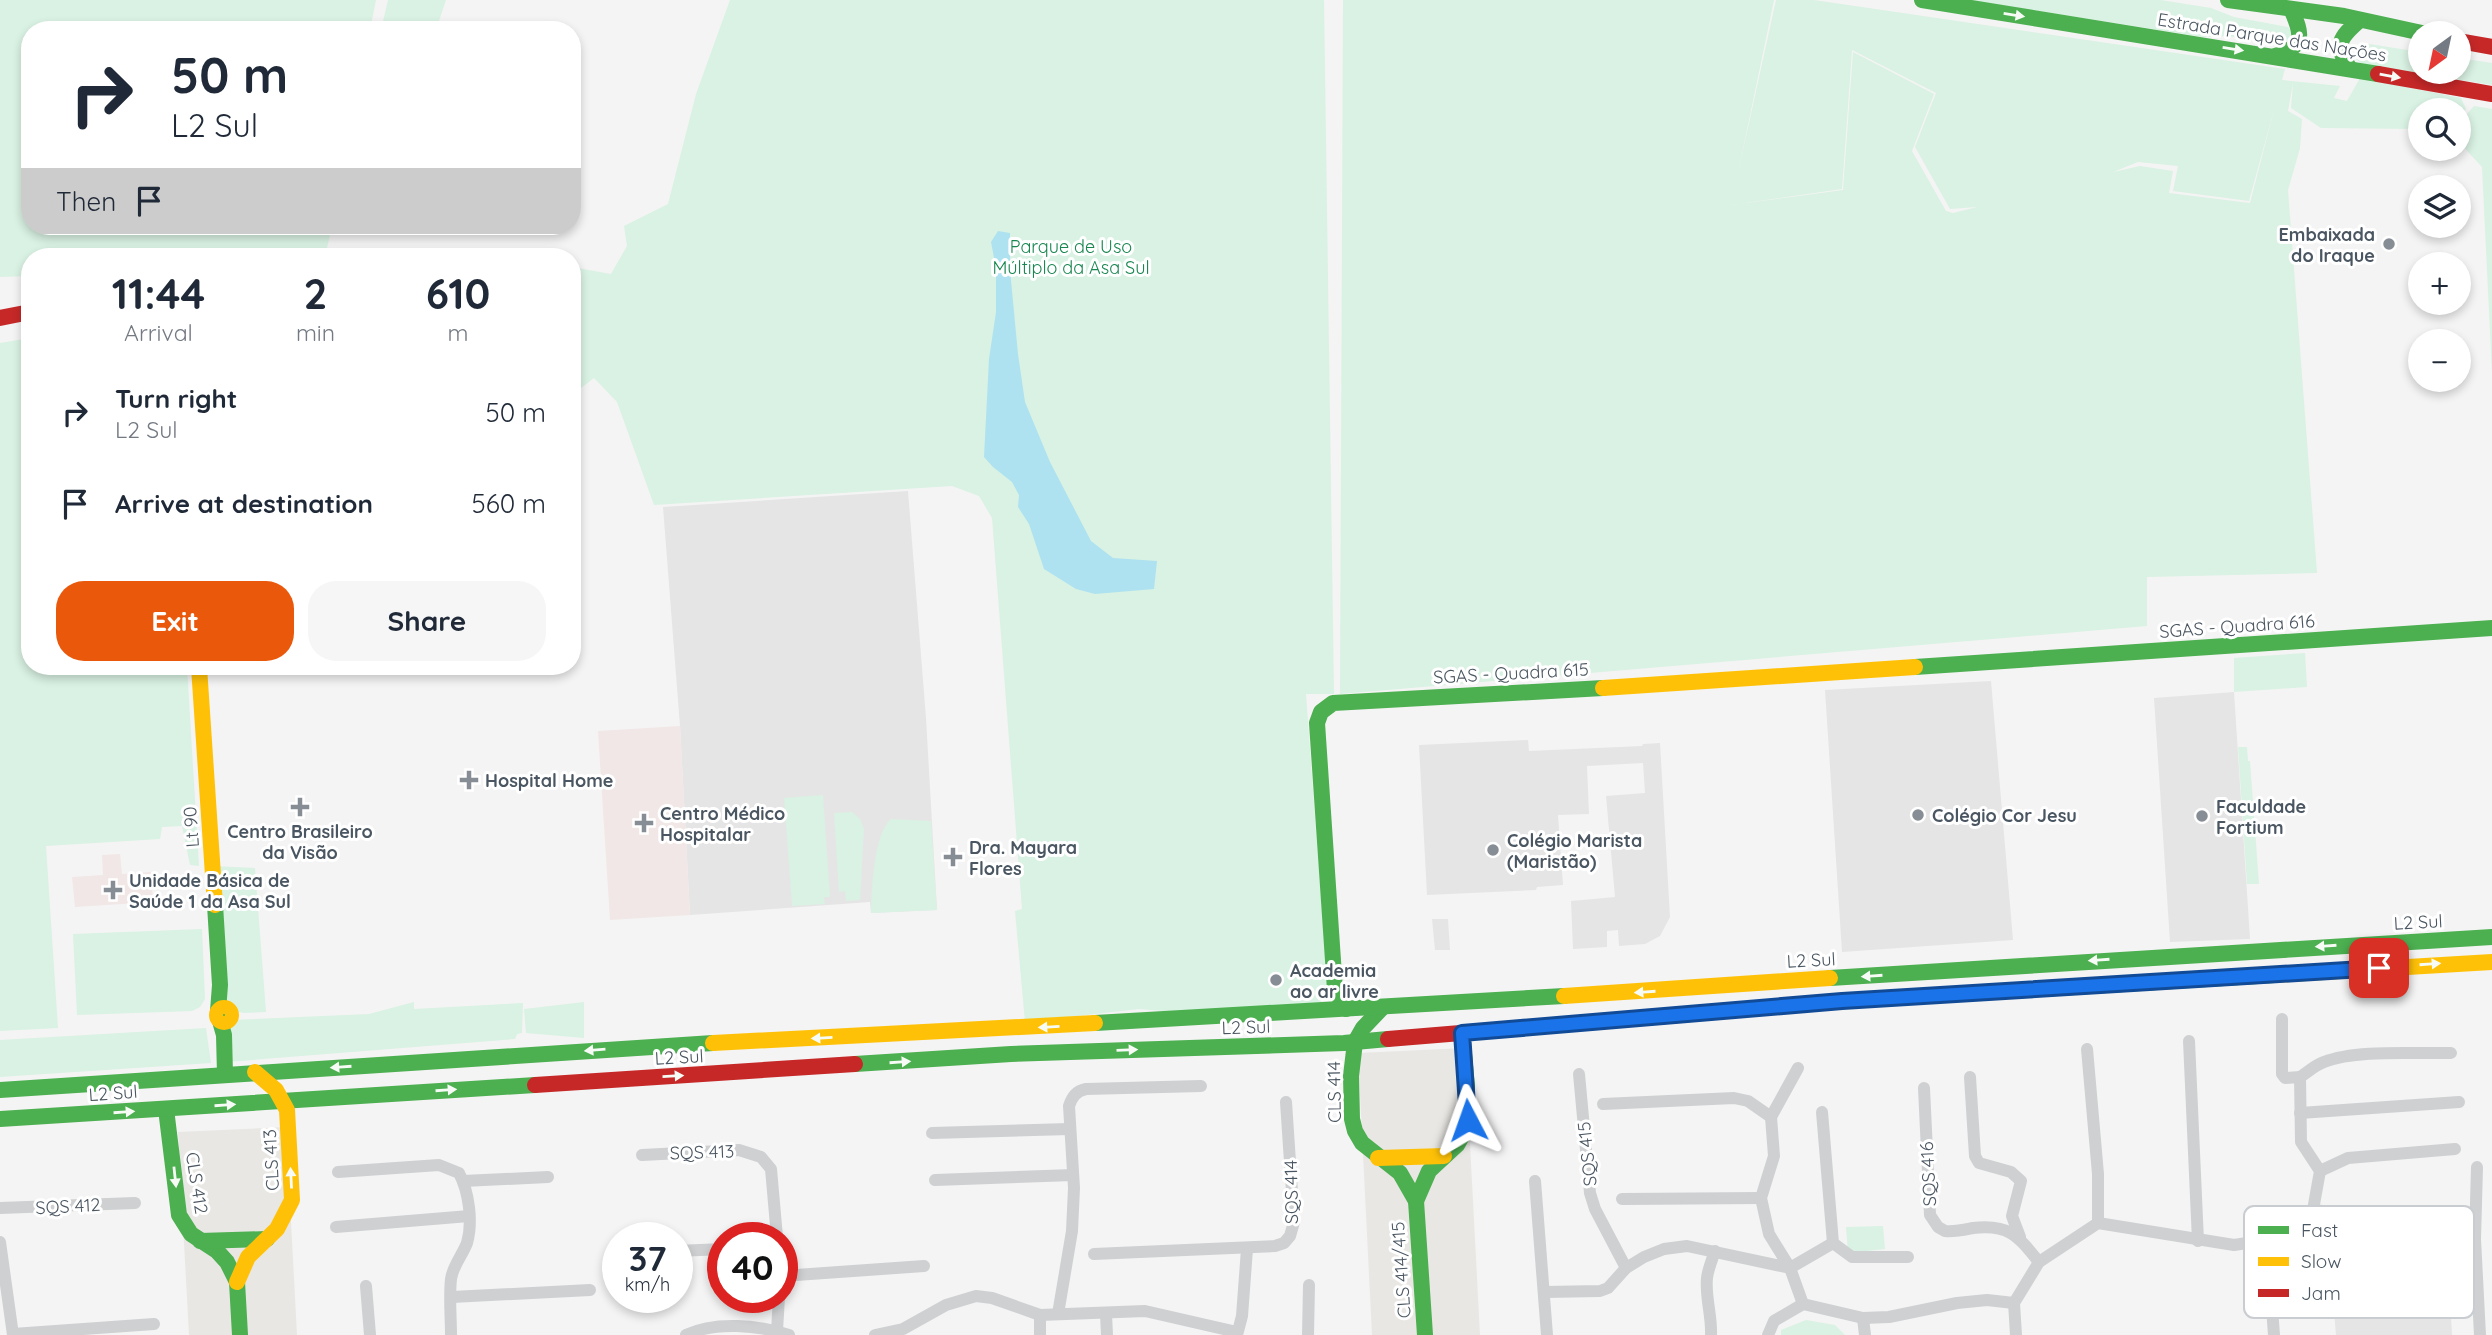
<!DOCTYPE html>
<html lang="en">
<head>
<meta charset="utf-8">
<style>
  body { margin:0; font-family:Quicksand,sans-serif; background:#f6f6f7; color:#1f2937; height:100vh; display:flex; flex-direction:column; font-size:26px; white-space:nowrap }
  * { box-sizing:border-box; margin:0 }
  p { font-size:23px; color:#747a83 }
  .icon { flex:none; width:38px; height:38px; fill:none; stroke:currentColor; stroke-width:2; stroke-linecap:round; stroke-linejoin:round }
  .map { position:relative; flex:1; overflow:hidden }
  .drawer { position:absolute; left:21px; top:248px; width:560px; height:427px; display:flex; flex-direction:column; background:#fff; border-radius:28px; box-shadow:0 4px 10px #0003 }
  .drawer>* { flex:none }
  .guide { position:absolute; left:21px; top:21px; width:560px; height:214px; border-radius:28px; box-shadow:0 4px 10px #0003; background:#fff; color:#1f2937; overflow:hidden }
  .needle { width:46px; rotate:213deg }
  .controls { position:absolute; left:2408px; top:21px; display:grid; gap:14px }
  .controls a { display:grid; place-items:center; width:63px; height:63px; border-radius:50%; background:#fff; box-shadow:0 4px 10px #0003; font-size:35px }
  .speed { position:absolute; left:602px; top:1222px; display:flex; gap:14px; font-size:35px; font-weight:700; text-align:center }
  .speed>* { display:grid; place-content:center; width:91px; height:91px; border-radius:50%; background:#fff; box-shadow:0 4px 10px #0003; line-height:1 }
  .speed small { font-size:18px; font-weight:400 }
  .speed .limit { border:10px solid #d22; background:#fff; color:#111 }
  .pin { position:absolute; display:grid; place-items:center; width:60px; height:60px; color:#fff; margin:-30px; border-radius:14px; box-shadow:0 4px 10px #0006 }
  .me { position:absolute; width:77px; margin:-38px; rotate:356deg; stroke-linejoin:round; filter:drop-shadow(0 0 5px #0008) }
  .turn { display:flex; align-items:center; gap:24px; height:147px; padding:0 35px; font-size:32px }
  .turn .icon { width:91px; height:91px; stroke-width:2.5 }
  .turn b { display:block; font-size:49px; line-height:60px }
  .then { display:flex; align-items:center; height:66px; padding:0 35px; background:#0003; gap:14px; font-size:26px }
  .eta { display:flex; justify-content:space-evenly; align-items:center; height:119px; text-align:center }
  .eta b { font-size:42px; font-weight:700; line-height:49px }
  .primary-button { display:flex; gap:14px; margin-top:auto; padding:14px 35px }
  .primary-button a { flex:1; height:80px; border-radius:28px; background:#ea580c; color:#fff; font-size:28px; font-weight:700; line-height:80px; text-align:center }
  .primary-button a+a { background:#f6f6f7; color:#1f2937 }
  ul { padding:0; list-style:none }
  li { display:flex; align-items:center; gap:21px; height:91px; padding:0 35px }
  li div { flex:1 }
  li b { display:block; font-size:26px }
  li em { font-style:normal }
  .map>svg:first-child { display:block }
  .commercial { fill:#e8e7e3 }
  .education { fill:#e6e5e6 }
  .medical { fill:#f1e7e6 }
  .green { fill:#d9f2e3; fill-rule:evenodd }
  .water { fill:#aee2f0 }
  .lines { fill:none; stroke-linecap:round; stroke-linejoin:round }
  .street { stroke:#ced0d2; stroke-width:12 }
  .fast { stroke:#4caf50; stroke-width:16 }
  .slow { stroke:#ffc107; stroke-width:16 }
  .jam { stroke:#c62828; stroke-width:16 }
  .oneway { fill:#f6fbf6 }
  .route-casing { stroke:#114b97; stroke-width:18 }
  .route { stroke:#1a73e8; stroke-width:12 }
  .poi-dot { fill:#868d94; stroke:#fff; stroke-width:2.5 }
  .labels { text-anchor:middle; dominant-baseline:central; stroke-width:6; stroke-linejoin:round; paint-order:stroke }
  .street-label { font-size:18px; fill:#4a5661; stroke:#fff }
  .poi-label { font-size:18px; font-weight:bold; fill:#4a5661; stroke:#fff; text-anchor:start }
  .park-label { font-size:18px; fill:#17864f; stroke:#fff }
  .key { fill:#fff; stroke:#c9ccd0; stroke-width:2 }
  .key-label { font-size:19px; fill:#4a5661 }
</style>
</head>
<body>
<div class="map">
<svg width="2492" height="1335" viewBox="0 0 2492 1335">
  <rect width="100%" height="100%" fill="#f4f4f4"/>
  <!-- commercial -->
  <g class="commercial">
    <polygon points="1465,1048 1480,1335 1372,1335 1358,1053"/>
    <polygon points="286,1127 297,1335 189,1335 178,1132"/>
  </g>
  <!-- education -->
  <g class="education">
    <polygon points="908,491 926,718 937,910 871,913 870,902 690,915 680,726 663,507"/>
    <polygon points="1991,681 2013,940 1842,952 1825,690"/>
    <polygon points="2234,692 2250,939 2170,942 2154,698"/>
    <polygon points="1528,740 1529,751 1642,746 1643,744 1660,743 1670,917 1660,936 1645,944 1619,946 1618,930 1607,931 1607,947 1573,949 1571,901 1615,897 1606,796 1645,793 1643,763 1587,766 1589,814 1558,815 1563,885 1537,887 1536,890 1427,895 1419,745"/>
    <polygon points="1432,919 1448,919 1450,950 1435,950"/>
    <polygon points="2449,1281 2452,1335 2336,1335 2332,1288"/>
  </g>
  <!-- medical -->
  <g class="medical">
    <polygon points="680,726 690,915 610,920 598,731"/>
    <polygon points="120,854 122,874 151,872 153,902 75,907 72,877 103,875 102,855"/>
  </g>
  <!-- green -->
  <g class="green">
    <polygon points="0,0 376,0 370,30 30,30 30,226 332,226 325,257 30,257 30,276 0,277"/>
    <polygon points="388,0 446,0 436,30 381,30"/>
    <polygon points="730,0 1324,0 1334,694 1306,694 1328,994 1317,1006 1187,1013 1139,1009 1025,1022 1015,911 1022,909 992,518 979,496 952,486 654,505 617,402 594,378 572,395 572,267 611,274 627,246 624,226 668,204 696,94"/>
    <path d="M 1343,0 L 1774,0 L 1738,173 L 1776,0 L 1814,0 L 2285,69 L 2282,80 L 2340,86 L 2334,98 L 2347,101 L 2360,78 L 2461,98 L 2466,109 L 2459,117 L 2459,110 L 2420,110 L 2420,129 L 2321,128 L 2291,108 L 2293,83 L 2288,111 L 2302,119 L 2300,148 L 2288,190 L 2317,573 L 2147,577 L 2147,626 L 1340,694 ZM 1852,50 L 1936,93 L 1915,147 L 1950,209 L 1977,207 L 1953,213 L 1946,211 L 1912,151 L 1934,94 L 1853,52 L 1843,190 L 1731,205 L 1842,189 ZM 2275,106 L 2250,203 L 2169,193 L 2173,171 L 2140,166 L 2113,172 L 2138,162 L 2178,166 L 2173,191 L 2249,201 Z"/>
    <polygon points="1968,0 2161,0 2211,8 2234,17 2288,27 2293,33 2283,46 2228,36 2203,37"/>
    <polygon points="2363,43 2420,52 2420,72 2459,72 2459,58 2492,63 2492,85 2362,64 2356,59 2355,51"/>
    <polygon points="2474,106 2492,109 2492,373 2482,167 2459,142 2459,123"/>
    <polygon points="30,338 30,667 187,667 199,866 190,865 182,826 162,827 160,839 46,846 58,1028 0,1031 0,343"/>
    <polygon points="2305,653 2307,687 2234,692 2234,658"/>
    <polygon points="2238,747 2247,747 2248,761 2250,761 2259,884 2247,884"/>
    <polygon points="823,795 830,897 824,897 825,904 792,906 784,798"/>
    <polygon points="852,812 860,819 864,829 860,900 846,901 845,891 839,892 834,813"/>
    <path d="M 891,819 L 931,821 L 937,910 L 871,913 C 871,892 874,832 891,819 Z"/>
    <polygon points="213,866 255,868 266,1012 244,1013 230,1010 220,985"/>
    <polygon points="202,929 205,999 200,1007 192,1011 77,1015 73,934"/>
    <polygon points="414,1002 414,1009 523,1003 522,1033 517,1034 515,1039 227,1062 228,1023 231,1020 369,1014"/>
    <polygon points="584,1002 584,1038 526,1033 524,1009"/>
    <polygon points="206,1028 211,1063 0,1077 0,1040"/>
    <polygon points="1883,1226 1885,1249 1848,1253 1846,1227"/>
    <polygon points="1806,1320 1835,1325 1845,1335 1781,1335 1781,1330"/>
  </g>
  <!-- water -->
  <polygon class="water" points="998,231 1010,233 1010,270 1018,354 1025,402 1050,462 1091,541 1113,558 1157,561 1154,589 1095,594 1076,589 1044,569 1029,524 1018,507 1019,495 1012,482 993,467 984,457 989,359 996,312 996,268 991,242"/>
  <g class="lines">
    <!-- street -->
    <g class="street">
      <polyline points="2282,1019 2282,1074 2285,1078 2300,1077"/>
      <polyline points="2189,1041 2198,1241"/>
      <polyline points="2087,1049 2098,1174 2098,1223"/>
      <polyline points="1798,1068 1771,1117 1774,1156 1761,1198 1769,1234 1790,1268 1803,1304"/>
      <polyline points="1579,1074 1590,1193 1595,1209 1626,1268"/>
      <polyline points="1970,1077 1975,1156 1979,1163 2011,1172 2021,1181 2012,1216 2020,1237"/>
      <path d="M 1924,1088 L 1930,1215 L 1938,1227 L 1945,1231 C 1955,1232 1963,1230 1973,1228 C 2009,1224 2017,1235 2039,1262"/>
      <polyline points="1603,1104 1734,1098 1748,1101 1771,1117"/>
      <polyline points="1822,1112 1833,1243 1852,1257 1908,1257"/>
      <polyline points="2300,1113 2459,1102"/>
      <polyline points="932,1133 1070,1129"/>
      <polyline points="642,1155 739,1150 761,1157 771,1169 777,1237"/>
      <polyline points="2477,1167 2475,1239 2480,1335"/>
      <polyline points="2320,1171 2348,1158 2455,1149"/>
      <path d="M 338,1172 L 439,1165 L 459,1173 C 469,1192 473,1222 467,1243 C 462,1256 453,1265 451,1279 C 449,1297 451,1317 451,1335"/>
      <polyline points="935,1180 1073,1175"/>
      <polyline points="463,1181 548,1177"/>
      <polyline points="1535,1181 1547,1335"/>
      <polyline points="1622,1199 1761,1198"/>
      <polyline points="0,1208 135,1203"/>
      <path d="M 2313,1210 L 2387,1218 C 2401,1223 2412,1233 2426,1239 C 2440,1245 2461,1240 2475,1239"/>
      <polyline points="336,1227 469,1216"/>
      <polyline points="2267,1240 2274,1335"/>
      <polyline points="0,1242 13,1335"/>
      <polyline points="677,1251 723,1249"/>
      <polyline points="1094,1254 1275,1246 1284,1243 1290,1236 1294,1222 1286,1102"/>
      <polyline points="782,1276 924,1266"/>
      <polyline points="366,1286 370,1335"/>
      <polyline points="1545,1292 1600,1291 1608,1288 1626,1268 1644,1257 1664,1249 1687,1246 1790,1268 1833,1243"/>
      <polyline points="452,1297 590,1290"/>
      <path d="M 2014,1303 L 2039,1262 L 2098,1223 L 2234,1245 L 2267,1240 L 2298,1227 L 2306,1220 L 2313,1210 L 2320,1171 L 2301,1142 L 2300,1077 C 2308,1072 2315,1065 2324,1062 C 2356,1049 2416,1054 2451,1053"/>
      <polyline points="2014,1303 2016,1335"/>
      <path d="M 1058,1314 L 1072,1231 L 1074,1188 L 1069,1106 C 1072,1097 1076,1091 1086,1089 L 1201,1086"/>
      <polyline points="1106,1314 1107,1335"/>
      <polyline points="1040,1315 1040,1335"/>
      <polyline points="1863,1318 1865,1335"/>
      <polyline points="777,1331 779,1297"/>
      <polyline points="13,1334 154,1324"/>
      <path d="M 686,1335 C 715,1321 758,1325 789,1335"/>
      <polyline points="875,1335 903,1329 946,1305 976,1296 992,1298 1040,1315 1145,1311 1237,1332"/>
      <polyline points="1237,1335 1242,1316 1247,1249"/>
      <polyline points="1308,1335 1309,1285"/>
      <path d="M 1711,1335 C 1712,1316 1705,1297 1707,1278 C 1708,1269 1712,1260 1715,1251"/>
      <polyline points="1768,1335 1774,1321 1803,1304 1863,1318 1889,1317 1957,1303 1987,1300 2014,1303"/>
    </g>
    <!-- fast -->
    <g class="fast">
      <polyline points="1922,0 2378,74"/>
      <polyline points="2228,0 2344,16 2422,33"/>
      <path d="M 2275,56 C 2305,46 2303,35 2291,9"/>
      <path d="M 2350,69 C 2334,45 2339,38 2360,20"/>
      <polyline points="1915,667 2492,628"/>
      <polyline points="215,905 220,985 218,1011"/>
      <polyline points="1830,978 2492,937"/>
      <polyline points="1382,1008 1363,1028 1355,1042 1351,1076 1352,1119 1355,1131 1362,1143 1400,1173 1416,1201 1425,1335"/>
      <polyline points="1346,1009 1335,990 1317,723 1321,712 1333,703 1603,688"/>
      <polyline points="1679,1015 1841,1001 2274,975"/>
      <polyline points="220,1021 224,1035 225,1074"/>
      <polyline points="1095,1023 1564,996"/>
      <polyline points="855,1064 1011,1054 1344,1043 1388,1039"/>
      <polyline points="0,1090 713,1043"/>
      <polyline points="166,1109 179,1215 191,1234 217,1251 227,1262 237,1282 240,1335"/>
      <polyline points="0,1119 535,1085"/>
      <polyline points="1416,1201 1429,1171 1457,1145 1467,1127 1467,1086 1462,1033"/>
      <polyline points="200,1241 267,1239"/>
    </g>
    <!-- slow -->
    <g class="slow">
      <polyline points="199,667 215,905"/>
      <polyline points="1603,688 1915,667"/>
      <polyline points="2274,975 2492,962"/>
      <polyline points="1564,996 1830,978"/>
      <circle cx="224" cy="1015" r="7"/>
      <polyline points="713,1043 1095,1023"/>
      <polyline points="1378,1158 1444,1156"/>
      <polyline points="237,1282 248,1257 277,1229 292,1200 287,1110 276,1090 255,1072"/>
    </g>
    <!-- jam -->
    <g class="jam">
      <polyline points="2459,41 2492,47"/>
      <polyline points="2378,74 2492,94"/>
      <polyline points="0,318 30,312"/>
      <polyline points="1388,1039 1679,1015"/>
      <polyline points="535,1085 855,1064"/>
    </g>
  </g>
  <!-- one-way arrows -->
  <defs><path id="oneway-solid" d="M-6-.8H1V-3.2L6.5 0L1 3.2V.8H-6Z" transform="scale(1.75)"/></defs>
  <g class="oneway">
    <use href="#oneway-solid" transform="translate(2014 15) rotate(9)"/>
    <use href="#oneway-solid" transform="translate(2233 49) rotate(9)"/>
    <use href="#oneway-solid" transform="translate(2390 76) rotate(10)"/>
    <use href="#oneway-solid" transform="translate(2326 946) rotate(176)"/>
    <use href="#oneway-solid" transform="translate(2099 960) rotate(176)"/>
    <use href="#oneway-solid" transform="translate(2430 964) rotate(-4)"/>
    <use href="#oneway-solid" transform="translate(1872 976) rotate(176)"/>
    <use href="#oneway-solid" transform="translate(1645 992) rotate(176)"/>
    <use href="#oneway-solid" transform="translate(1049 1027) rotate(177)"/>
    <use href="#oneway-solid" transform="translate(822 1038) rotate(177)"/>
    <use href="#oneway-solid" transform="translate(595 1050) rotate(175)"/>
    <use href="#oneway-solid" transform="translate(1127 1050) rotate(-2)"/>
    <use href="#oneway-solid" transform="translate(900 1062) rotate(-4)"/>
    <use href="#oneway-solid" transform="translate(341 1067) rotate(176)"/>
    <use href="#oneway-solid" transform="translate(673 1076) rotate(-3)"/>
    <use href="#oneway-solid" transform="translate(446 1090) rotate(-4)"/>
    <use href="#oneway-solid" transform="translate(225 1105) rotate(-4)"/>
    <use href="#oneway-solid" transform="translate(124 1112) rotate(-4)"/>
    <use href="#oneway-solid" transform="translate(175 1177) rotate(84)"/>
    <use href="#oneway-solid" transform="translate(291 1178) rotate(-93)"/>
  </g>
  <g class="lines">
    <defs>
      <polyline id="route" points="1468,1120 1462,1033 1842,1001 2379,968"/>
    </defs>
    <!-- route casing -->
    <use href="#route" class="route-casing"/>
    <!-- route -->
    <use href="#route" class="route"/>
  </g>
  <!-- markers -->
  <g class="poi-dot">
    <circle cx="2389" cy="244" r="7"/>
    <path d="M465.5 769.5h7v7h7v7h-7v7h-7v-7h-7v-7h7z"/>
    <path d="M296.5 796.5h7v7h7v7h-7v7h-7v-7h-7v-7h7z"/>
    <circle cx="1918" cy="815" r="7"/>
    <circle cx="2202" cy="816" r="7"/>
    <path d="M640.5 812.5h7v7h7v7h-7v7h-7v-7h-7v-7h7z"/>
    <circle cx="1493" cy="850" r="7"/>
    <path d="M949.5 846.5h7v7h7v7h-7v7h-7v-7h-7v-7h7z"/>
    <path d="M109.5 879.5h7v7h7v7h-7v7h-7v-7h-7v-7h7z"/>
    <circle cx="1276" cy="980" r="7"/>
  </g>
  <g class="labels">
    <!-- street labels -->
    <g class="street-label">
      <text transform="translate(2272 37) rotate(9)">Estrada Parque das Nações</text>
      <text transform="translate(2237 626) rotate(-4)">SGAS - Quadra 616</text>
      <text transform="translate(1511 673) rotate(-3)">SGAS - Quadra 615</text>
      <text transform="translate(191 827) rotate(-94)">Lt 90</text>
      <text transform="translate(2418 922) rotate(-3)">L2 Sul</text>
      <text transform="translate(1811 960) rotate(-3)">L2 Sul</text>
      <text transform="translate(1246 1027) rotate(-2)">L2 Sul</text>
      <text transform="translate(679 1057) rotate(-3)">L2 Sul</text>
      <text transform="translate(1334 1092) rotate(-91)">CLS 414</text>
      <text transform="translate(113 1093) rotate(-4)">L2 Sul</text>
      <text transform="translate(702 1152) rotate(-2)">SQS 413</text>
      <text transform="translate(1587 1154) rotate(-96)">SQS 415</text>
      <text transform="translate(271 1160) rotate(-93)">CLS 413</text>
      <text transform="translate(1928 1174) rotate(-93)">SQS 416</text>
      <text transform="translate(197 1183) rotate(81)">CLS 412</text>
      <text transform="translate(1291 1192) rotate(-91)">SQS 414</text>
      <text transform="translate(68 1206) rotate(-3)">SQS 412</text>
      <text transform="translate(1401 1270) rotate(-94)">CLS 414/415</text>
    </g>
    <!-- poi labels -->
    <g class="poi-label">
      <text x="2375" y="234" text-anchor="end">Embaixada<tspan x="2375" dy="21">do Iraque</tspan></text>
      <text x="485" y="780">Hospital Home</text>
      <text x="2216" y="806">Faculdade<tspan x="2216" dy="21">Fortium</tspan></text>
      <text x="660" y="813">Centro Médico<tspan x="660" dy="21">Hospitalar</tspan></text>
      <text x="1932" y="815">Colégio Cor Jesu</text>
      <text x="300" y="831" text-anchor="middle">Centro Brasileiro<tspan x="300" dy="21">da Visão</tspan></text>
      <text x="1507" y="840">Colégio Marista<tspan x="1507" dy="21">(Maristão)</tspan></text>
      <text x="969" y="847">Dra. Mayara<tspan x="969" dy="21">Flores</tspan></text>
      <text x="129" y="880">Unidade Básica de<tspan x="129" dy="21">Saúde 1 da Asa Sul</tspan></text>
      <text x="1290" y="970">Academia<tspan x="1290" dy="21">ao ar livre</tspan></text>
    </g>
    <!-- park labels -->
    <g class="park-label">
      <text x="1071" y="246">Parque de Uso<tspan x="1071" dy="21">Múltiplo da Asa Sul</tspan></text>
    </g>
  </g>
  <!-- legend -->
  <rect x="2244" y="1206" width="230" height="112" rx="10" class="key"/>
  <rect x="2258" y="1226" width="31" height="8" fill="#4caf50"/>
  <rect x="2258" y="1257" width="31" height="9" fill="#ffc107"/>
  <rect x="2258" y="1289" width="31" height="8" fill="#c62828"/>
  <g class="key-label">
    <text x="2301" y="1237">Fast</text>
    <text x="2301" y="1268">Slow</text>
    <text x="2301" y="1300">Jam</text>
  </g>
</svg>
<div class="controls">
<a><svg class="needle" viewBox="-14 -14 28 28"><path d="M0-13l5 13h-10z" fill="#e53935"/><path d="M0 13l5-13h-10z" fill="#747a83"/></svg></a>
<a><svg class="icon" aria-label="search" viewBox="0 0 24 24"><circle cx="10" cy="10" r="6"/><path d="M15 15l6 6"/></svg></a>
<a><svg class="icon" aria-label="layers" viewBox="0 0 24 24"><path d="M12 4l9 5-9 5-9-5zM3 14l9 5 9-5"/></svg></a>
<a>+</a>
<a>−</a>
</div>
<div class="speed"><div>37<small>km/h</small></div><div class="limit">40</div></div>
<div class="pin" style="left:2379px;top:968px;background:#d93025"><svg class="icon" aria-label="arrive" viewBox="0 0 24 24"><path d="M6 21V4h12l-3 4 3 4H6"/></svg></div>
<svg class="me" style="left:1468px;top:1120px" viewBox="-20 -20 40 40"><path d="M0-17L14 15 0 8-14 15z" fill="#1a73e8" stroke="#fff" stroke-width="4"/></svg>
<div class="guide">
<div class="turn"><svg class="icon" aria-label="right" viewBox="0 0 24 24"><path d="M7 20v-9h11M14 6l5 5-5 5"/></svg><div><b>50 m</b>L2 Sul</div></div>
<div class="then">Then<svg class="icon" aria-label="arrive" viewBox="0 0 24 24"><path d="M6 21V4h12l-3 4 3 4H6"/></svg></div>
</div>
<section class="drawer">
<div class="eta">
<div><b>11:44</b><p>Arrival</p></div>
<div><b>2</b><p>min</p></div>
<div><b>610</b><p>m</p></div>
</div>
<ul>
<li><svg class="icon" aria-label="right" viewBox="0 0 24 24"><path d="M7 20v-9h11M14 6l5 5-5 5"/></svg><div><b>Turn right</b><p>L2 Sul</p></div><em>50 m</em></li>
<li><svg class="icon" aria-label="arrive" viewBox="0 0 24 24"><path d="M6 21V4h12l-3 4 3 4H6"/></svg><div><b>Arrive at destination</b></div><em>560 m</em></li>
</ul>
<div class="primary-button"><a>Exit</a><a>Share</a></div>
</section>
</div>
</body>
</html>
